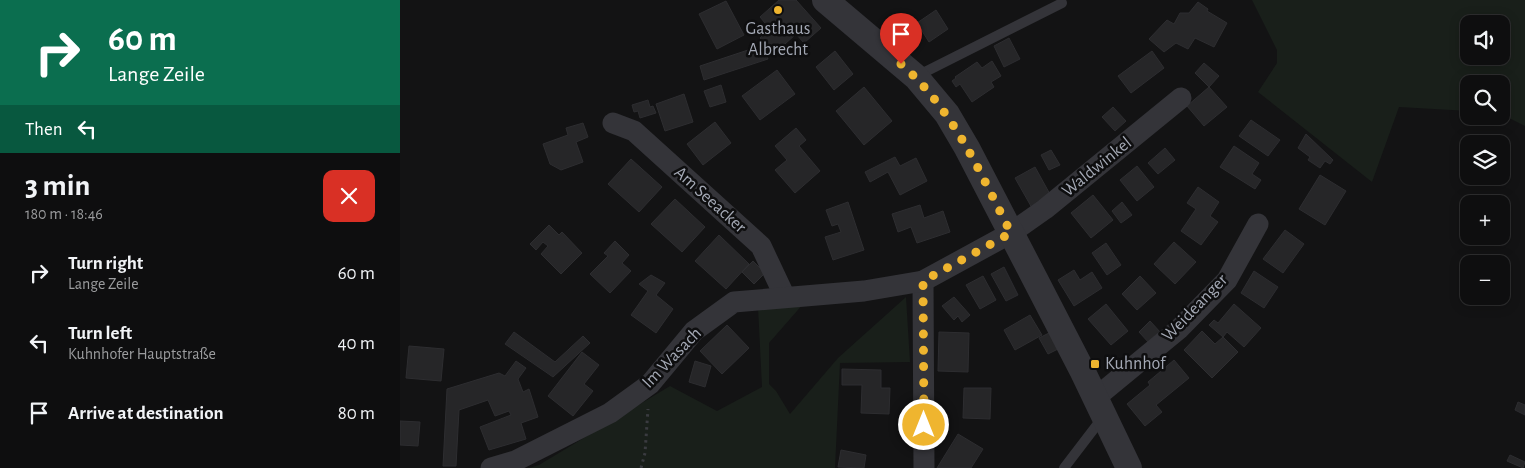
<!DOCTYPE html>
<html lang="en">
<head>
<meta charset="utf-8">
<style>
  body { margin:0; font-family:"Alegreya Sans",sans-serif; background:#171718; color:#f1f3f6; height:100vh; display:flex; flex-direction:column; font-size:19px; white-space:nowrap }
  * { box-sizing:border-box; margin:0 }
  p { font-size:16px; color:#9b9c9e }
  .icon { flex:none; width:28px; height:28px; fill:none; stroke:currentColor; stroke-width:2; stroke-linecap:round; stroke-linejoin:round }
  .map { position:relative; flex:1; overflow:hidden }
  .drawer { display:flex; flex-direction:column; background:#0e0e0f; width:400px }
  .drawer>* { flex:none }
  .hud { background:#0b6e4f; color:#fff; overflow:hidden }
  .buttons { position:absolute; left:1060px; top:15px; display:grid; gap:10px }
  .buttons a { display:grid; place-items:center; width:50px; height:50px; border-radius:10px; background:#0e0e0f; box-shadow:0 2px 12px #0003,0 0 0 1px #2e2e2f; font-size:25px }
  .pin { position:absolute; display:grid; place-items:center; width:42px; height:42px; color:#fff; margin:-51px -21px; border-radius:50% 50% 50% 0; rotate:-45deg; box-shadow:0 0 5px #0007 }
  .pin .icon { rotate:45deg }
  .me { position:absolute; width:55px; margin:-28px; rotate:0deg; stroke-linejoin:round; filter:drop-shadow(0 0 4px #0008) }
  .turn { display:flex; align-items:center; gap:18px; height:105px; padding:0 25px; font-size:22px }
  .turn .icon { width:65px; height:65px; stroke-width:2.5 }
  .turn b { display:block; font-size:35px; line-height:42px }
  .then { display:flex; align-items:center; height:48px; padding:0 25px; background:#0003; gap:10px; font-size:19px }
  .round { display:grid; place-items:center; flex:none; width:52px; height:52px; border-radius:10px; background:#171718 }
  .summary { display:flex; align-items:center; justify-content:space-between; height:85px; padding:0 25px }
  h1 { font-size:30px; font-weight:600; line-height:38px }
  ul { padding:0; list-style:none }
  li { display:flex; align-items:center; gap:15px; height:70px; padding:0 25px }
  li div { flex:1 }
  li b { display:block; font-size:19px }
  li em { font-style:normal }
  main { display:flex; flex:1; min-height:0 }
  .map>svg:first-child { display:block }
  .green { fill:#191f1a; fill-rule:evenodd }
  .building { fill:#262628; stroke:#2d2d30 }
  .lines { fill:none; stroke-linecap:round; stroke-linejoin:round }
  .path { stroke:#3a3b40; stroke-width:3; stroke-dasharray:2.5 4; stroke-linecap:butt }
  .service { stroke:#343439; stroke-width:10 }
  .minor { stroke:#343439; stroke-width:21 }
  .tertiary { stroke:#343439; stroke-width:26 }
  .route { stroke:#efb52f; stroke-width:9; stroke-dasharray:0 16.2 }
  .poi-dot { fill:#efb52f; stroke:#0e0e0f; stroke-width:2 }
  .labels { text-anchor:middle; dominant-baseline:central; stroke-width:5; stroke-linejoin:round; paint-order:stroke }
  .poi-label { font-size:18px; fill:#a4a9b5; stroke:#0e0e0f }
  .street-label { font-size:18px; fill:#a4a9b5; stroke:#0e0e0f }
</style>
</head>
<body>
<main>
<section class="drawer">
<div class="hud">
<div class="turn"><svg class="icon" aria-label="right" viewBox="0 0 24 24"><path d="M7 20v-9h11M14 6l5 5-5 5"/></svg><div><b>60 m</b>Lange Zeile</div></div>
<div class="then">Then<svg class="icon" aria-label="left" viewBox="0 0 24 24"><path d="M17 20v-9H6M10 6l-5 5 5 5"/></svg></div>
</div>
<div class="summary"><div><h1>3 min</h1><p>180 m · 18:46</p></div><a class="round" style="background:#d93025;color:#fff"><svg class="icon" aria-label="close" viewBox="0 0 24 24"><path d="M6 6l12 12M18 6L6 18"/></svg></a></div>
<ul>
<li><svg class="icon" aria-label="right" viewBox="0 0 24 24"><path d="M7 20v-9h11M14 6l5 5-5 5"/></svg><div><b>Turn right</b><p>Lange Zeile</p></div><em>60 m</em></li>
<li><svg class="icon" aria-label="left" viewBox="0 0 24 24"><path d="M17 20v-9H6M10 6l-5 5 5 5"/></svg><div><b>Turn left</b><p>Kuhnhofer Hauptstraße</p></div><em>40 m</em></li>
<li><svg class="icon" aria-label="arrive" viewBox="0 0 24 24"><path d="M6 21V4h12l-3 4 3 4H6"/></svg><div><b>Arrive at destination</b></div><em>80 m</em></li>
</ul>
</section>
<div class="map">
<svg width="1125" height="468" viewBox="0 0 1125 468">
  <rect width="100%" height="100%" fill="#131314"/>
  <!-- green -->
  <g class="green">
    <path d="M 852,0 L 1125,0 L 1125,126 L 1101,114 L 1101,84 L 1069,84 L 1069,111 L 999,107 L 972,182 L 858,92 L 877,63 L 877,50 ZM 1069,24 L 1101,24 L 1101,56 L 1069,56 Z"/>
    <polygon points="506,297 510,362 440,363 435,468 129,468 139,465 270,386 317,411 362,387 358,307 404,303 369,343 369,384 376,391 390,414 438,358"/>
  </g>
  <!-- building -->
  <g class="building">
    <polygon points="379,0 396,0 421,28 404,43 396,34 374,54 360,38 370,29 360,17"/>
    <polygon points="326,1 344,35 317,49 299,14"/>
    <polygon points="798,2 808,9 807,11 827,23 814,47 795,38 788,49 776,43 764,52 749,39 767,20 774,24 780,13 789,13"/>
    <polygon points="536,10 548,29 529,42 517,23"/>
    <polygon points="609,38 620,59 604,67 594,46"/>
    <polygon points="363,45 368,59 304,80 300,66"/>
    <polygon points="435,51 453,74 434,90 416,67"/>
    <polygon points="752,51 764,68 731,93 718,76"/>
    <polygon points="592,61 601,76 591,82 594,87 572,102 560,84 556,87 552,81 556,78 555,77 577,62 582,68"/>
    <polygon points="804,63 819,76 809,87 795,73"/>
    <polygon points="377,70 395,94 360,120 342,96"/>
    <polygon points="321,85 326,102 310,107 304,91"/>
    <polygon points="464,87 492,121 464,145 436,111"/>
    <polygon points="809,87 827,107 804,126 787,106"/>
    <polygon points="284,94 293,122 265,131 256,104"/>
    <polygon points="248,100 250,107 253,106 256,113 240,118 238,111 234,112 232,105"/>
    <polygon points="713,107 726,121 715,131 702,117"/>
    <polygon points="851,120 880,140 868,156 839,136"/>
    <polygon points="315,122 331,143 303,165 287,144"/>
    <polygon points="183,123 188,137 176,142 183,162 161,170 150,164 143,144 168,135 166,128"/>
    <polygon points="396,128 406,140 399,146 420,171 395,193 375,170 387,160 375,146"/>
    <polygon points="906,134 933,160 930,164 925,161 920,168 908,160 910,157 898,148"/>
    <polygon points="834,146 859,163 852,174 861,180 855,189 820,167"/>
    <polygon points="765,148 775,160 758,174 748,163"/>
    <polygon points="651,150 660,165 649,170 641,155"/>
    <polygon points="495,157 500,166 516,158 527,181 500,195 488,172 470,182 465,172"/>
    <polygon points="231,159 262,187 239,212 208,184"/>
    <polygon points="737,166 754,187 737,201 720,180"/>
    <polygon points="635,167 651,196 632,208 615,178"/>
    <polygon points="920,175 946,191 925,225 899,209"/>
    <polygon points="798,187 819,202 810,216 818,222 801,245 781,231 796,209 787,203"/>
    <polygon points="693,195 713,220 691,238 671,213"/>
    <polygon points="275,199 305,227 282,252 251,224"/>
    <polygon points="448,202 464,250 433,260 425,237 441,232 438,224 432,226 426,210"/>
    <polygon points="722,202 732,215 721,223 712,211"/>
    <polygon points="520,205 524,218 543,211 550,232 517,243 511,227 498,232 492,214"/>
    <polygon points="149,225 159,235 162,232 182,253 161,274 141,254 148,246 143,242 136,250 130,244"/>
    <polygon points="885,230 904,244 883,273 863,259"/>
    <polygon points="319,235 349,264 326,289 295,261"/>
    <polygon points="215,241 229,255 222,263 231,271 210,293 190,274 208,256 204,253"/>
    <polygon points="774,242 796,262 775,284 754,264"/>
    <polygon points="706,243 721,265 707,275 692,253"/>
    <polygon points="353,261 365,273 354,284 342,272"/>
    <polygon points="604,267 618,295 606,301 591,274"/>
    <polygon points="674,270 680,280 692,272 702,288 674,306 658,280"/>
    <polygon points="854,271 878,287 864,308 841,293"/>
    <polygon points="251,275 265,283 256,295 273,309 256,333 231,315 248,291 239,284"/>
    <polygon points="583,276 596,300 580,309 566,285"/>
    <polygon points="740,276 756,293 737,310 722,294"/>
    <polygon points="554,297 570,315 562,322 558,316 554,320 542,306"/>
    <polygon points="706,304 728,331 711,345 688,319"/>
    <polygon points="834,304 861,328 844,347 827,332 823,337 809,325 814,320 818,323"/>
    <polygon points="630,315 642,335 615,350 604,330"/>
    <polygon points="750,321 761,333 750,344 739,332"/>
    <polygon points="327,325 349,348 322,374 300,351"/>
    <polygon points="802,331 815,344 823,337 838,352 812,378 784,350"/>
    <polygon points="114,332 155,362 183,336 190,343 153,377 105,344"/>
    <polygon points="539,332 569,333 568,372 538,371"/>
    <polygon points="651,332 660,348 648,354 639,338"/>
    <polygon points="9,346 44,349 41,381 6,378"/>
    <polygon points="182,352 199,365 184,384 193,391 173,416 148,396"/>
    <polygon points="774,360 789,378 756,405 762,412 745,426 727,404 750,385 748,382"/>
    <polygon points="116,361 126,368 118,379 123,392 129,389 138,417 121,423 126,439 89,450 80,427 111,415 109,411 95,416 88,400 59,410 56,466 43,466 47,389 99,373 105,376"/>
    <polygon points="295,361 311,366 305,387 289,382"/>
    <polygon points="442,369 481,370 481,388 490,388 489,414 461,413 462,385 442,385"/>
    <polygon points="564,388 591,388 590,419 563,418"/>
    <polygon points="1118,402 1125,405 1125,415 1115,410"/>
    <polygon points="0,421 20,422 18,446 0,445"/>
    <polygon points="558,434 583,449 571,468 537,468"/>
    <polygon points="441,450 466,455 464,468 438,467"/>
    <polygon points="1110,455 1125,462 1123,468 1107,461"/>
  </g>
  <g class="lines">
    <!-- path -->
    <polyline class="path" points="241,468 245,453 248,409"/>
    <!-- service -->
    <g class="service">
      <polyline points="517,76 662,3"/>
      <polyline points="664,468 703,417"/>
    </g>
    <!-- minor -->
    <g class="minor">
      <polyline points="213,123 234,131 361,246 385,297"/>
      <polyline points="523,281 524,468"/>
      <polyline points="694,399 779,329 827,280 858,224"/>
      <polyline points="91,468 115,461 210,413 250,384 294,331 334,302 464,291 523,281 611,233 645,209 781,98"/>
    </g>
    <!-- tertiary -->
    <polyline class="tertiary" points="425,0 516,77 547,114 567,148 635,279 682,370 729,468"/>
  </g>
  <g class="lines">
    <!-- route -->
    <path class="route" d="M 501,64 C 554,110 580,173 611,233 L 523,281 L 524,425"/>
  </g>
  <!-- markers -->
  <g class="poi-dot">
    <circle cx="378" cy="10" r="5"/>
    <rect x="690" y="359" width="10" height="10" rx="2.5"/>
  </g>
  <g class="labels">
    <!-- poi labels -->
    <g class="poi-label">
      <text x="378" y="29">Gasthaus<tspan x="378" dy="21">Albrecht</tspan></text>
      <text x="705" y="364" text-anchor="start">Kuhnhof</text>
    </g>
    <!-- street labels -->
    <g class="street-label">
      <text transform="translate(697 167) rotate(-39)">Waldwinkel</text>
      <text transform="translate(310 200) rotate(42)">Am Seeacker</text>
      <text transform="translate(795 308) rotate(-46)">Weideanger</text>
      <text transform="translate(272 358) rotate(-46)">Im Wasach</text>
    </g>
  </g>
</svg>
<div class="buttons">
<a><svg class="icon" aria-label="sound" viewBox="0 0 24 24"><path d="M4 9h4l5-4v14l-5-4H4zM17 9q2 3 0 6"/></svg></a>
<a><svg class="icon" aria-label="search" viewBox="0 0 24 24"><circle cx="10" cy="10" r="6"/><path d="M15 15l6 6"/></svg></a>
<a><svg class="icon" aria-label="layers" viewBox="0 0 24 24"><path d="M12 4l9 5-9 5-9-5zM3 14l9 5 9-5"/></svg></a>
<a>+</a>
<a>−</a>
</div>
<div class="pin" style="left:501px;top:64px;background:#d93025"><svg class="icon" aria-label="arrive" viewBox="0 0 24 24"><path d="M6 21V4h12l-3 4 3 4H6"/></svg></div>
<svg class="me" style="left:524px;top:425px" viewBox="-20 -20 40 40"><circle r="17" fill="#efb52f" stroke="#fff" stroke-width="3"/><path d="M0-11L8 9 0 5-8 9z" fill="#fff"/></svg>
</div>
</main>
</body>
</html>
